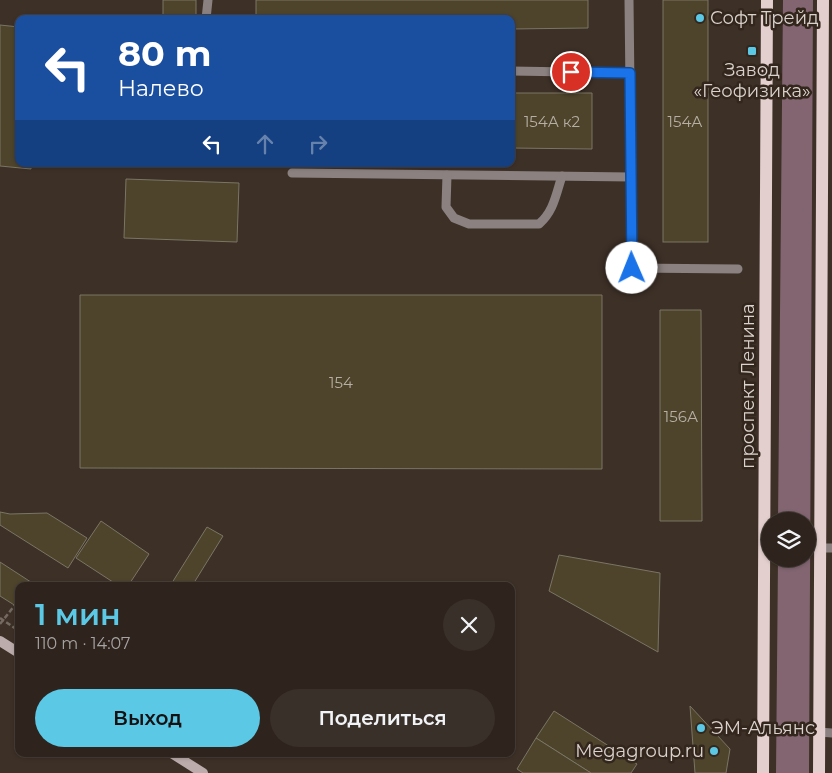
<!DOCTYPE html>
<html lang="ru">
<head>
<meta charset="utf-8">
<style>
  body { margin:0; font-family:Montserrat,sans-serif; background:#3a302a; color:#f1f3f6; height:100vh; display:flex; flex-direction:column; font-size:19px; white-space:nowrap }
  * { box-sizing:border-box; margin:0 }
  p { font-size:16px; color:#a7a4a4 }
  .icon { flex:none; width:28px; height:28px; fill:none; stroke:currentColor; stroke-width:2; stroke-linecap:round; stroke-linejoin:round }
  .map { position:relative; flex:1; overflow:hidden }
  .details { position:absolute; left:15px; top:582px; width:500px; height:175px; display:flex; flex-direction:column; background:#2e241d; border-radius:10px; box-shadow:0 1px 4px #0004,0 0 0 1px #49413b }
  .details>* { flex:none }
  .guide { position:absolute; left:15px; top:15px; width:500px; height:152px; border-radius:10px; box-shadow:0 1px 4px #0004,0 0 0 1px #49413b; background:#1a4fa0; color:#fff; overflow:hidden }
  .tools { position:absolute; left:761px; top:512px; display:grid; gap:10px }
  .tools a { display:grid; place-items:center; width:55px; height:55px; border-radius:50%; background:#2e241d; box-shadow:0 1px 4px #0004,0 0 0 1px #49413b; font-size:25px }
  .pin { position:absolute; display:grid; place-items:center; width:42px; height:42px; color:#fff; margin:-21px; border:2px solid #fff; border-radius:50%; box-shadow:0 1px 5px #0007 }
  .me { position:absolute; width:55px; margin:-28px; rotate:359deg; stroke-linejoin:round; filter:drop-shadow(0 0 4px #0008) }
  .turn { display:flex; align-items:center; gap:18px; height:105px; padding:0 20px; font-size:22px }
  .turn .icon { width:65px; height:65px; stroke-width:2.5 }
  .turn b { display:block; font-size:35px; line-height:42px }
  .lanes { display:flex; align-items:center; height:48px; padding:0 20px; background:#0003; justify-content:center; gap:25px; direction:ltr }
  .lanes .off { opacity:.35 }
  .round { display:grid; place-items:center; flex:none; width:52px; height:52px; border-radius:26px; background:#3a302a }
  .head { display:flex; align-items:center; justify-content:space-between; height:85px; padding:0 20px }
  h1 { font-size:30px; font-weight:600; line-height:38px; color:#5bc8e6 }
  .button { display:flex; gap:10px; margin-top:auto; padding:10px 20px }
  .button a { flex:1; height:58px; border-radius:30px; background:#5bc8e6; color:#111; font-size:20px; font-weight:600; line-height:58px; text-align:center }
  .button a+a { background:#3a302a; color:#f1f3f6 }
  .map>svg:first-child { display:block }
  .forest { fill:#826571 }
  .building { fill:#4e442b; stroke:#7b7565 }
  .lines { fill:none; stroke-linecap:round; stroke-linejoin:round }
  .path { stroke:#756a62; stroke-width:2.5; stroke-dasharray:5 2.5; stroke-linecap:butt }
  .lane { stroke:#8a8180; stroke-width:9 }
  .secondary { stroke:#bcadac; stroke-width:10 }
  .primary { stroke:#e2cfce; stroke-width:12 }
  .route-casing { stroke:#114b97; stroke-width:12 }
  .route { stroke:#1a73e8; stroke-width:9 }
  .poi-dot { fill:#5bc8e6; stroke:#33261d; stroke-width:2 }
  .labels { text-anchor:middle; dominant-baseline:central; stroke-width:5; stroke-linejoin:round; paint-order:stroke }
  .number-label { font-size:15px; fill:#b7aea4 }
  .poi-label { font-size:18px; fill:#dad2cc; stroke:#33261d; text-anchor:start }
  .street-label { font-size:18px; fill:#dad2cc; stroke:#33261d }
</style>
</head>
<body>
<div class="map">
<svg width="832" height="773" viewBox="0 0 832 773">
  <rect width="100%" height="100%" fill="#3d3027"/>
  <!-- forest -->
  <polygon class="forest" points="783,0 813,0 809,773 776,773 778,559 808,559 808,521 778,521"/>
  <!-- building -->
  <g class="building">
    <polygon points="163,0 196,0 196,17 163,16"/>
    <polygon points="256,0 588,0 588,28 511,29 511,19 256,19"/>
    <rect x="663" y="0" width="45" height="242"/>
    <polygon points="0,25 19,27 19,164 31,164 31,169 0,166"/>
    <polygon points="511,93 592,93 592,149 511,148"/>
    <polygon points="126,179 239,183 237,242 124,238"/>
    <polygon points="80,295 602,295 602,469 80,468"/>
    <polygon points="660,310 701,310 702,521 660,521"/>
    <polygon points="0,512 10,514 47,513 87,538 68,568 0,525"/>
    <polygon points="101,521 149,554 128,586 119,586 76,558"/>
    <polygon points="207,527 223,536 192,586 170,586"/>
    <polygon points="559,555 660,573 658,652 549,591"/>
    <polygon points="0,562 37,586 19,586 19,608 0,596"/>
    <polygon points="690,706 730,749 726,773 695,773"/>
    <polygon points="554,711 637,764 631,773 591,773 536,738"/>
    <polygon points="536,738 591,773 523,773 517,769"/>
  </g>
  <g class="lines">
    <!-- path -->
    <g class="path">
      <polyline points="0,618 19,631"/>
      <polyline points="0,624 15,605"/>
    </g>
    <!-- lane -->
    <g class="lane">
      <polyline points="629,0 632,268 738,269"/>
      <polyline points="206,19 208,0"/>
      <polyline points="511,71 630,73"/>
      <polyline points="292,173 631,177"/>
      <path d="M 447,175 L 446,207 L 454,218 L 469,224 L 539,224 C 554,211 556,194 562,176"/>
      <polyline points="820,548 832,548"/>
      <polyline points="819,732 832,733"/>
    </g>
    <!-- secondary -->
    <g class="secondary">
      <polyline points="0,641 19,653"/>
      <polyline points="173,754 203,773"/>
    </g>
    <!-- primary -->
    <g class="primary">
      <polyline points="763,773 767,0"/>
      <polyline points="819,773 823,0"/>
    </g>
  </g>
  <g class="lines">
    <defs>
      <polyline id="route" points="571,72 630,73 632,268"/>
    </defs>
    <!-- route casing -->
    <use href="#route" class="route-casing"/>
    <!-- route -->
    <use href="#route" class="route"/>
  </g>
  <!-- markers -->
  <g class="poi-dot">
    <circle cx="700" cy="18" r="5"/>
    <rect x="747" y="46" width="10" height="10" rx="2.5"/>
    <circle cx="701" cy="728" r="5"/>
    <circle cx="714" cy="751" r="5"/>
  </g>
  <g class="labels">
    <!-- number labels -->
    <g class="number-label">
      <text x="552" y="121">154А к2</text>
      <text x="685" y="121">154А</text>
      <text x="341" y="382">154</text>
      <text x="681" y="416">156А</text>
    </g>
    <!-- poi labels -->
    <g class="poi-label">
      <text x="710" y="18">Софт Трейд</text>
      <text x="752" y="70" text-anchor="middle">Завод<tspan x="752" dy="21">«Геофизика»</tspan></text>
      <text x="711" y="728">ЭМ-Альянс</text>
      <text x="704" y="751" text-anchor="end">Megagroup.ru</text>
    </g>
    <!-- street labels -->
    <g class="street-label">
      <text transform="translate(748 386) rotate(-90)">проспект Ленина</text>
    </g>
  </g>
</svg>
<div class="tools">
<a><svg class="icon" aria-label="layers" viewBox="0 0 24 24"><path d="M12 4l9 5-9 5-9-5zM3 14l9 5 9-5"/></svg></a>
</div>
<div class="pin" style="left:571px;top:72px;background:#d93025"><svg class="icon" aria-label="arrive" viewBox="0 0 24 24"><path d="M6 21V4h12l-3 4 3 4H6"/></svg></div>
<svg class="me" style="left:632px;top:268px" viewBox="-20 -20 40 40"><circle r="19" fill="#fff"/><path d="M0-13L10 11 0 6-10 11z" fill="#1a73e8"/></svg>
<div class="guide">
<div class="turn"><svg class="icon" aria-label="left" viewBox="0 0 24 24"><path d="M17 20v-9H6M10 6l-5 5 5 5"/></svg><div><b>80 m</b>Налево</div></div>
<div class="lanes"><svg class="icon" aria-label="left" viewBox="0 0 24 24"><path d="M17 20v-9H6M10 6l-5 5 5 5"/></svg><svg class="icon off" aria-label="ahead" viewBox="0 0 24 24"><path d="M12 20V5M6 11l6-6 6 6"/></svg><svg class="icon off" aria-label="right" viewBox="0 0 24 24"><path d="M7 20v-9h11M14 6l5 5-5 5"/></svg></div>
</div>
<section class="details">
<div class="head"><div><h1>1 мин</h1><p>110 m · 14:07</p></div><a class="round"><svg class="icon" aria-label="close" viewBox="0 0 24 24"><path d="M6 6l12 12M18 6L6 18"/></svg></a></div>
<div class="button"><a>Выход</a><a>Поделиться</a></div>
</section>
</div>
</body>
</html>
